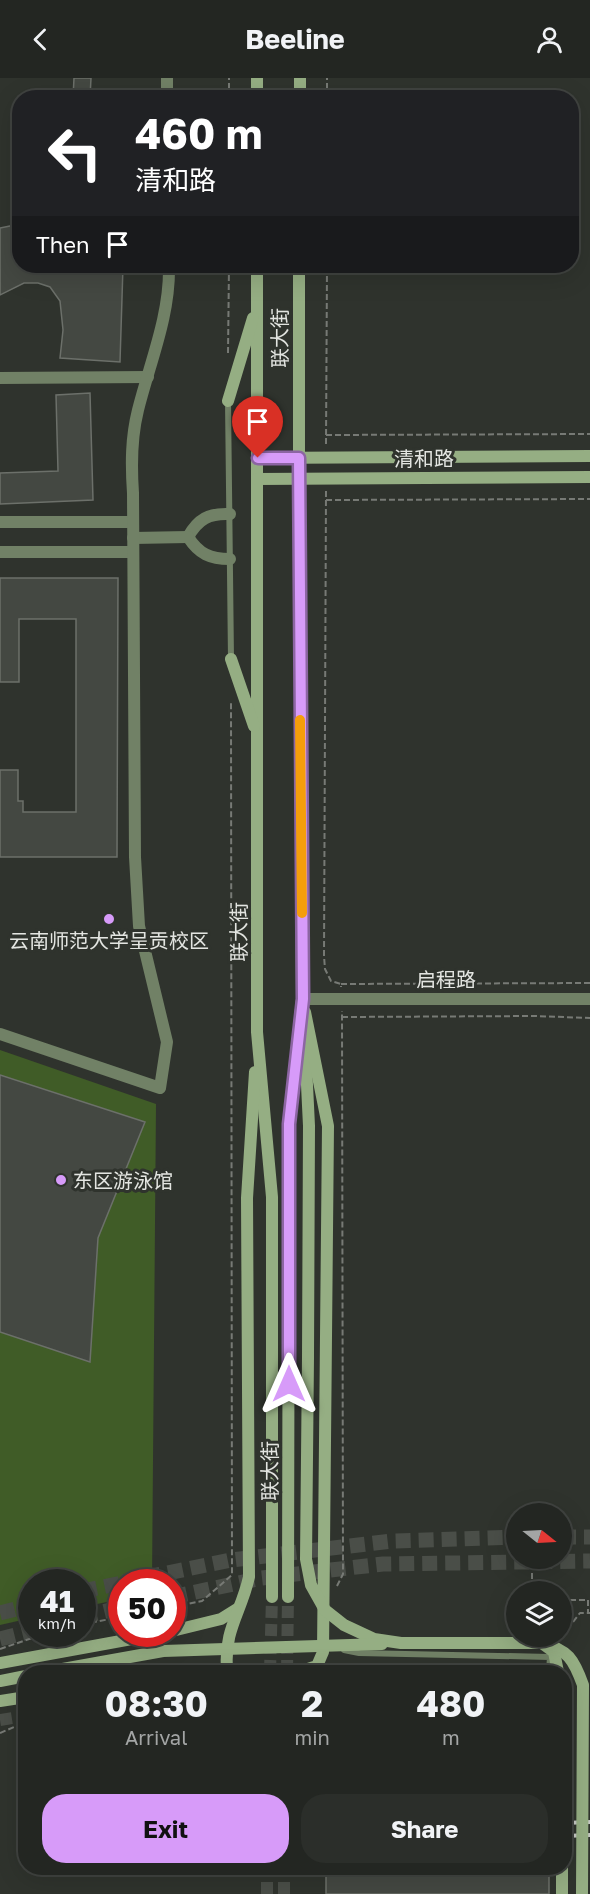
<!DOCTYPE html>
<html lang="en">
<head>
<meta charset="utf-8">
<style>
  body { margin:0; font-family:"Golos Text","Noto Sans SC",sans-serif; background:#2b2e2a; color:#f1f3f6; height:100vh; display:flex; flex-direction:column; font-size:22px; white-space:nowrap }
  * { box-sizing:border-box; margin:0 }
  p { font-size:20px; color:#a3a5a5 }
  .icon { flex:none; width:33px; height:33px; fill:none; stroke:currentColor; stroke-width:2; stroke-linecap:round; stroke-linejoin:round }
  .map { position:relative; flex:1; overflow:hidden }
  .details { position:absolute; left:18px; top:1587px; width:554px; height:210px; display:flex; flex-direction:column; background:#232622; border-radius:24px; box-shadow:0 6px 24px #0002,0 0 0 2px #404340 }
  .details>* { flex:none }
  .hud { position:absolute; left:12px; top:12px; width:567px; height:183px; border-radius:24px; box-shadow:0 6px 24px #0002,0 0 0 2px #404340; background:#202124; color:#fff; overflow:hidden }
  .needle { width:39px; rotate:108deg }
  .buttons { position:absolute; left:506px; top:1425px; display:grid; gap:12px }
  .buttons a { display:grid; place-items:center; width:66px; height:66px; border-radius:50%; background:#232622; box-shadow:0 6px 24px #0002,0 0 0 2px #404340; font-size:30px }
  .speed { position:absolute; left:18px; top:1491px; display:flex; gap:12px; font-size:30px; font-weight:700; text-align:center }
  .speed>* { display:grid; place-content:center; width:78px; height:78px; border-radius:50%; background:#232622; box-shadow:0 6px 24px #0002,0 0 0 2px #404340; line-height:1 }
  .speed small { font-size:15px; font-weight:400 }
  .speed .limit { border:9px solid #d22; background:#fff; color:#111 }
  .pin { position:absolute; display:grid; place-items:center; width:51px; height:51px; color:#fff; margin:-62px -26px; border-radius:50% 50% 50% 0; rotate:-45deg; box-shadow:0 0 6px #0007 }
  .pin .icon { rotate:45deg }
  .me { position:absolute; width:66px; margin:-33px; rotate:0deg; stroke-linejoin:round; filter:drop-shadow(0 0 4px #0008) }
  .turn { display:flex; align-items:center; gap:21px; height:126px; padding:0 24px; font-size:27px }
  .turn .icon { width:78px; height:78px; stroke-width:2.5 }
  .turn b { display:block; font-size:42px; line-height:51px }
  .then { display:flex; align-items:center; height:57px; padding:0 24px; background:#0003; gap:12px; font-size:22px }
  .eta { display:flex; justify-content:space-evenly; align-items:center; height:102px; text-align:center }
  .eta b { font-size:36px; font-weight:700; line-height:42px }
  .primary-button { display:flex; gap:12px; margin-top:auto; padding:12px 24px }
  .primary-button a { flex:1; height:69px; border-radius:24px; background:#d79bf9; color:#111; font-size:24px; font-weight:700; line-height:69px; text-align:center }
  .primary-button a+a { background:#2b2e2a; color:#f1f3f6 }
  header { display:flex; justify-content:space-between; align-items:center; height:78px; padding:0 24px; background:#232622; font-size:27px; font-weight:700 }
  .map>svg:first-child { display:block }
  .green { fill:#405c27 }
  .building { fill:#444842; stroke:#6c706a; stroke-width:1.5 }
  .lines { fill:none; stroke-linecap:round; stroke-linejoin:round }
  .secondary-tunnel { stroke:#4a4e48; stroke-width:12; stroke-dasharray:12 6; stroke-linecap:butt }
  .primary-tunnel { stroke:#4a4e48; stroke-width:15; stroke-dasharray:15 8; stroke-linecap:butt }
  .path { stroke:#777a75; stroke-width:2; stroke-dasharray:6 3; stroke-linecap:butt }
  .service { stroke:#718166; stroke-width:6 }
  .minor { stroke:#718166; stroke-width:12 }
  .tertiary { stroke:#718166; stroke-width:12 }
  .secondary { stroke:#95ae83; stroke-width:12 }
  .rail { stroke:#c5c7c3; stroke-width:4 }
  .secondary-bridge { stroke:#95ae83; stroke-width:12 }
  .route-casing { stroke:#8c65a2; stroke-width:15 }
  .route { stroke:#d79bf9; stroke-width:10 }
  .slow { stroke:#f59e0b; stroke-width:10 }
  .poi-dot { fill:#d79bf9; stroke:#2f332d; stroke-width:2 }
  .labels { text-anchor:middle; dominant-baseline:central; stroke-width:6; stroke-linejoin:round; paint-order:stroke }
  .street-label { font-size:20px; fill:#e3e5e1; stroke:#2f332d }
  .poi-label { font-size:20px; fill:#e3e5e1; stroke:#2f332d }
</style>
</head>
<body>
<header><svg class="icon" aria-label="back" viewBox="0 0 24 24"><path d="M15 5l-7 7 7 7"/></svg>Beeline<svg class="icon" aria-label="person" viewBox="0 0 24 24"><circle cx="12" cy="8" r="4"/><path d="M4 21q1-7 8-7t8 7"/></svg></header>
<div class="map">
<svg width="590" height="1816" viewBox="0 0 590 1816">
  <rect width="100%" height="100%" fill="#2f332d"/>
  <!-- green -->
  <polygon class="green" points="0,972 156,1026 152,1504 122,1504 121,1521 83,1529 82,1504 32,1504 31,1540 0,1547"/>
  <!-- building -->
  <g class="building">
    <polygon points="74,0 91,0 90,20 73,20"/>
    <polygon points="20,146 20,188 123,188 120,284 60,280 63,252 60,223 50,209 38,205 24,205 0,217 0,150"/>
    <polygon points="90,315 93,422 0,426 0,395 58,393 56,317"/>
    <polygon points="0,500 118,500 117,779 0,779 0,692 18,692 18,723 23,723 23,734 76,734 76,541 19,541 19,604 0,604"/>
    <polygon points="0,997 145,1044 98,1160 90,1284 0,1254"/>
    <rect x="326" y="1790" width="223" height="26"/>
  </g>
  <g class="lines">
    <!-- secondary-tunnel -->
    <g class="secondary-tunnel">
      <polyline points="270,1594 272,1519"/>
      <polyline points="287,1594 288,1519"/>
      <polyline points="0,1642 26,1638"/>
      <polyline points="267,1816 267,1790"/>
      <polyline points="284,1816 284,1790"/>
    </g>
    <!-- primary-tunnel -->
    <g class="primary-tunnel">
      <polyline points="561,1459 590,1459"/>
      <polyline points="123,1504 231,1482 392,1463 516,1459"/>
      <polyline points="82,1513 122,1505"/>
      <polyline points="172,1519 262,1500 383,1486 590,1483"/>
      <polyline points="0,1535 32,1527"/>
      <polyline points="82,1539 122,1529"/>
      <polyline points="0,1561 32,1553"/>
    </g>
    <!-- path -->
    <g class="path">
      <polyline points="229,20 229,0"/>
      <polyline points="327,20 327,0"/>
      <polyline points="228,275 229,188"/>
      <polyline points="326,357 590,356"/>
      <polyline points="326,366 327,188"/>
      <polyline points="326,413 324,878 325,891 331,903 341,906 341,909"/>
      <polyline points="326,422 590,421"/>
      <polyline points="341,906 590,905"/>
      <polyline points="342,939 535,938 590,940"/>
      <polyline points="532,1495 532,1514"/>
      <polyline points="337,1508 343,1496 342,933"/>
      <polyline points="561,1522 588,1522 588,1534"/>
      <polyline points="172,1529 202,1523 232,1497 231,623"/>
      <polyline points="82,1546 122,1539"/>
      <polyline points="562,1558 580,1535 590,1535"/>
      <polyline points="0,1571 44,1556"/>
      <polyline points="0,1655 26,1644"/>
    </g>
    <!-- service -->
    <g class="service">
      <polyline points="228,323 231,581"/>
      <polyline points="344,1572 359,1575 550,1579 549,1594"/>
      <polyline points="317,1588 424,1594"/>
    </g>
    <!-- minor -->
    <g class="minor">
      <polyline points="167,0 167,20"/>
      <polyline points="0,300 148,299"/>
      <polyline points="0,444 132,444"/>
      <path d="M 188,459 C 198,441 209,435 230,436"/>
      <path d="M 188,459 C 199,476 210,481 230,481"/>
      <polyline points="133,460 188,459"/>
      <polyline points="0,474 133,474"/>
      <path d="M 0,956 L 160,1010 L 167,964 L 139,848 L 135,779 L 133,415 C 131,386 131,360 138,332 C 150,284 170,238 169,188"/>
    </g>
    <!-- tertiary -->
    <polyline class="tertiary" points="302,921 590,921"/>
    <!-- secondary -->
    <g class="secondary">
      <polyline points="257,0 257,20"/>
      <polyline points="300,20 300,0"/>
      <polyline points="257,188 257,954 272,1119 272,1519"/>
      <polyline points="228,323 253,240"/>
      <polyline points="257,380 590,378"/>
      <polyline points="257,401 590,399"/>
      <polyline points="231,581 254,648"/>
      <polyline points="305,966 309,1048 308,1279"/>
      <polyline points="288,1519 289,1046 302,921 299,400 299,188"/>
      <polyline points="172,1553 221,1541 237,1531"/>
      <polyline points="543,1566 554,1574 558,1594"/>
      <polyline points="0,1585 159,1556"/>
      <path d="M 227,1591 C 224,1551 241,1535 249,1499 L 247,1120 L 255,994"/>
      <polyline points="186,1594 227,1591 305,1592 317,1588 323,1574 328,1048 305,934"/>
      <polyline points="0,1603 26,1598"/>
      <polyline points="0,1623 26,1619"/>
      <polyline points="562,1790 562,1816"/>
    </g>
    <!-- rail -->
    <g class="rail">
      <polyline points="564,1745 590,1744"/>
      <polyline points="564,1758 590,1757"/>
    </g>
    <!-- secondary-bridge -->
    <g class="secondary-bridge">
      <path d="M 308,1279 L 306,1481 L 311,1507 L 325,1532 L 344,1547 L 374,1561 L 401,1565 L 541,1565 C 568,1571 574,1582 583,1607 L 582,1816"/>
      <polyline points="46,1594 163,1573 382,1566"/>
    </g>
  </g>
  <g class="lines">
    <defs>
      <polyline id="route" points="258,380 299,380 303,921 289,1046 289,1306"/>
    </defs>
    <!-- route casing -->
    <use href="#route" class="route-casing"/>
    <!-- route -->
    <use href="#route" class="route"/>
    <!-- slow -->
    <polyline class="slow" points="300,642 302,835"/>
  </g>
  <!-- markers -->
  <g class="poi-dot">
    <circle cx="109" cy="841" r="6"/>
    <circle cx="61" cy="1102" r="6"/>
  </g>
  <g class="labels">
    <!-- street labels -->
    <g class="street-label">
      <text transform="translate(279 260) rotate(-90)">联大街</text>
      <text x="424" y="380">清和路</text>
      <text transform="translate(238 854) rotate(-90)">联大街</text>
      <text x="446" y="901">启程路</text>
      <text transform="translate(269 1393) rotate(-90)">联大街</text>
    </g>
    <!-- poi labels -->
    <g class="poi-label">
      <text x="109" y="862">云南师范大学呈贡校区</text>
      <text x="73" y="1102" text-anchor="start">东区游泳馆</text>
    </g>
  </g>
</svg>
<div class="buttons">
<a><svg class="needle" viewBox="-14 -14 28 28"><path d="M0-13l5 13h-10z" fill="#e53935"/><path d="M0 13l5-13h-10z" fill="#a3a5a5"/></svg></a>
<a><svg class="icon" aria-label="layers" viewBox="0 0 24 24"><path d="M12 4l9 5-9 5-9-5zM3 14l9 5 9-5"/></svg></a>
</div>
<div class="speed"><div>41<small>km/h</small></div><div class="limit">50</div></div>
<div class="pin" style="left:258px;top:380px;background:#d93025"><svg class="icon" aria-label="arrive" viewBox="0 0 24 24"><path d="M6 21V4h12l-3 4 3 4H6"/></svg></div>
<svg class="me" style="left:289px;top:1306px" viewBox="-20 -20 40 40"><path d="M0-17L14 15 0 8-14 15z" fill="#d79bf9" stroke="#fff" stroke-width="4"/></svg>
<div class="hud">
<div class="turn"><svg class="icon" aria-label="left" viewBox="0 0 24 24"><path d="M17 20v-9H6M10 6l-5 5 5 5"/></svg><div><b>460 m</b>清和路</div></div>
<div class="then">Then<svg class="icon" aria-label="arrive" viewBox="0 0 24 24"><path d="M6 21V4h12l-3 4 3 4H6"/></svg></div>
</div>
<section class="details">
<div class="eta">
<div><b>08:30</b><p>Arrival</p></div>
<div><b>2</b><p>min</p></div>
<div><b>480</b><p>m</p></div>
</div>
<div class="primary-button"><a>Exit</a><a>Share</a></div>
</section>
</div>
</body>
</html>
